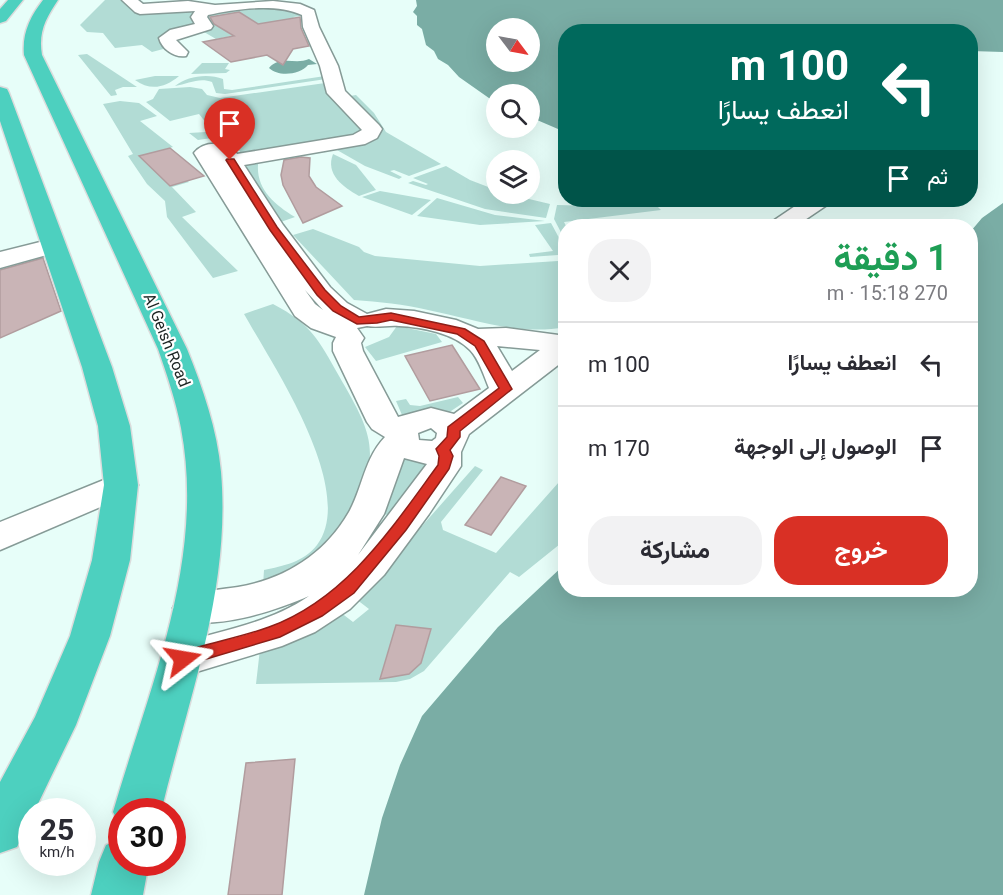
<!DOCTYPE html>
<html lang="ar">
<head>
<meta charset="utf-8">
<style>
  body { margin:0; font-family:Roboto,Vazirmatn,sans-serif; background:#f2f2f3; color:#2b2b33; direction:rtl; height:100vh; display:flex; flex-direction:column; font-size:22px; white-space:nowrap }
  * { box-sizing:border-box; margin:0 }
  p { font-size:20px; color:#7c7c81 }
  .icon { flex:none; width:33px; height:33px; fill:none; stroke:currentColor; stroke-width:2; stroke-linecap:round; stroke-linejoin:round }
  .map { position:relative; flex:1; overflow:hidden; direction:ltr }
  .sheet { position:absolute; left:558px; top:219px; width:420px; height:378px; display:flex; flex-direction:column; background:#fff; border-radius:24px; box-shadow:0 6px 24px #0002; direction:rtl }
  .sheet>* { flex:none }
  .top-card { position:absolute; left:558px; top:24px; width:420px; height:183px; border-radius:24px; box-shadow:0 6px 24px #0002; direction:rtl; background:#00695c; color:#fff; overflow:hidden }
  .needle { width:39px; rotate:122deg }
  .tools { position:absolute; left:486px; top:18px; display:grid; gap:12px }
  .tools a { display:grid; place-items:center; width:54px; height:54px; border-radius:50%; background:#fff; box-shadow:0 6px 24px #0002; font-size:30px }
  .speed { position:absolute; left:18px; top:798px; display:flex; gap:12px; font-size:30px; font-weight:700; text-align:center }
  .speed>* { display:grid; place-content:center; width:78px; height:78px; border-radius:50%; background:#fff; box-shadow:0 6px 24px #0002; line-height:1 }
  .speed small { font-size:15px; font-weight:400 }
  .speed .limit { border:9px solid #d22; background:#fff; color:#111 }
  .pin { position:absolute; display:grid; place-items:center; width:51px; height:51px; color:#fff; margin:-62px -26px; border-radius:50% 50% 50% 0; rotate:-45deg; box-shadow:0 0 6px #0007 }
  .pin .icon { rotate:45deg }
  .me { position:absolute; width:66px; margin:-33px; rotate:76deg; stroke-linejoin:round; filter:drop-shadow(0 0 4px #0008) }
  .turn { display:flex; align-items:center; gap:21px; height:126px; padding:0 30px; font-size:27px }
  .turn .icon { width:78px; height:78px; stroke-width:2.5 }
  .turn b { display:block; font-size:42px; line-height:51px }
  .then { display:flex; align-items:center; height:57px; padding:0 30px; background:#0003; gap:12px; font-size:22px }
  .round { display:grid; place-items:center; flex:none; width:63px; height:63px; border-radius:24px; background:#f2f2f3 }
  .head { display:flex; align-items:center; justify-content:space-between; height:102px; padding:0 30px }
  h1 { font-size:36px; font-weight:700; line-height:45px; color:#1e9e55 }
  .primary-button { display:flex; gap:12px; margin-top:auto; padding:12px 30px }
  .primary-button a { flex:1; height:69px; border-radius:24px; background:#d93025; color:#fff; font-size:24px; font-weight:700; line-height:69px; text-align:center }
  .primary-button a+a { background:#f2f2f3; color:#2b2b33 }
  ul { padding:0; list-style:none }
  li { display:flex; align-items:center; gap:18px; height:84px; padding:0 30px; border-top:2px solid #e1e1e2 }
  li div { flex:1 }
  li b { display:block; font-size:22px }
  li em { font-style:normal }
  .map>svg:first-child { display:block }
  .green { fill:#b2dcd5; fill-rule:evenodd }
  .water { fill:#7aada5; fill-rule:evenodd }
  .building { fill:#c9b4b6; stroke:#b19c9e; stroke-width:1.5 }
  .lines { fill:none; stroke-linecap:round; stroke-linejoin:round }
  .minor-casing { stroke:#869b97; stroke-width:3 }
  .highway-casing { stroke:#dbdcdc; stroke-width:3 }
  .minor { fill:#fff; fill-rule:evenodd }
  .highway { fill:#4dd0bf; fill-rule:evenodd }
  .route { fill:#d93025; stroke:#8d1f18; stroke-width:1.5 }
  .labels { text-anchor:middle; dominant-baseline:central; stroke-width:4.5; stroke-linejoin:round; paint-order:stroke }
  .street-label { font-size:16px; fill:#1c2423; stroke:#fff }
</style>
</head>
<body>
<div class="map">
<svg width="1003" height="895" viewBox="0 0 1003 895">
  <rect width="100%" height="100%" fill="#e7fef9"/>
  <!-- green -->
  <g class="green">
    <polygon points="105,0 125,0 189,10 201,24 178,31 167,48 152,52 142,45 115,48 103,33 87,32 80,25"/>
    <polygon points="279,5 296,6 304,12 308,27 304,28 301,16 293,17 297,19 301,28 281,33 264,23 252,26 244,21 233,24 239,28 223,29 232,36 216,39 199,29 209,25 201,16 207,12"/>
    <polygon points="87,54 137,87 123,87 115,90 117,95 111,96 78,55"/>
    <polygon points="202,63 229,63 225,69 230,70 226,73 191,74"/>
    <path d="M 155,76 L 179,76 C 165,88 150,91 135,80 Z"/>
    <path d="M 325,76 L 326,79 L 225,94 L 216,93 L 212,82 C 199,77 188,84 175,86 C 187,76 208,73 223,79 L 224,89 L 232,90 Z"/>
    <polygon points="325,83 367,133 243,155 226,136 198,140 189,133 239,130 239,126 211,129 199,114 170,121 146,102 153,99 159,89 190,87 202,89 207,95 220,98"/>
    <polygon points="356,95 374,113 386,132 441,164 409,176 394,170 390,171 402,177 399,179 365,166 330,146 372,136 350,96"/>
    <polygon points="120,101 139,103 157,116 140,121 173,147 140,156 176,175 196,169 201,174 185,179 189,182 172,187 196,212 182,217 238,271 213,278 167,217 165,201 147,184 128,156 133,154 103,104"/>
    <path d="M 333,154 L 356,165 L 376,190 L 359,196 C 343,187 325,174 333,154 Z"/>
    <path d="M 259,157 C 253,186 272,203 295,217 L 275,224 L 265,209 L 242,161 Z"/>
    <polygon points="446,166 470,180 496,190 496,194 508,194 550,204 546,218 485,209 408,183 413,181 426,185 428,184 413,178"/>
    <polygon points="380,191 431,200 412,215 362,197"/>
    <polygon points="437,198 495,215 545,221 480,225 417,216"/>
    <polygon points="639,200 651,200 661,210 564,222 566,226 565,240 554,219 557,205 597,206"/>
    <polygon points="551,223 565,249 560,251 558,255 530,257 529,254 553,251 535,225"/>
    <path d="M 313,229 L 359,247 L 364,252 L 375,256 L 480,266 L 558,261 L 565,264 L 565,327 C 519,336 473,319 428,310 C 404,304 379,302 354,300 L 293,235 Z"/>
    <path d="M 273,304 C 311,324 319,340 339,376 C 370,430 384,453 351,512 C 344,523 339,538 331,548 C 323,558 277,578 263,585 L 264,570 C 283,566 304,562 317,545 C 358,490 272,364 244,314 Z"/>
    <polygon points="397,326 436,334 442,342 376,361 365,347 389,337"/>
    <polygon points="458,397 463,403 448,413 426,410 407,417 402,415 396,401 406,399 410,405 420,406"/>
    <polygon points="405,454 433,459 393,516 374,512"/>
    <path d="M 475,466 L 483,470 L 441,522 L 443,530 L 496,553 L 559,482 L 565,484 L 565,540 L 519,577 L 510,572 L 424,671 L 410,679 L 396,682 L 256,684 L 260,649 L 415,523 L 422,526 ZM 356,599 L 369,609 L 353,622 L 340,612 ZM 396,625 L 431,630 L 421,663 L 381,676 Z"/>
  </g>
  <!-- water -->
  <g class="water">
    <path d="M 416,0 L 1003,0 L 1003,52 L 971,51 L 970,32 L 566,32 L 565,132 L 530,117 L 530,94 L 496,94 L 496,103 L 459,77 L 448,65 L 438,59 L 434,51 L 426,45 L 422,29 L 417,25 L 417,16 L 413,12 L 417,6 ZM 496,28 L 530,28 L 530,62 L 496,62 Z"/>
    <path d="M 309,59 L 317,64 L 308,65 C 300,75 278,77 269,68 C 280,55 296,65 309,59 Z"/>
    <polygon points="1003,203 1003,895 364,895 382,818 400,765 422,716 498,627 565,564 566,590 970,590 971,231 982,218"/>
  </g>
  <!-- building -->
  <g class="building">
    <polygon points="239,12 258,24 300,17 301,28 309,46 293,49 283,65 267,55 231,62 203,42 234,36 214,24 210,17"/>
    <polygon points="170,148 204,176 170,186 139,156"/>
    <polygon points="301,157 310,158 309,176 316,187 342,206 303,223 283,185 281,175 284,160"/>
    <polygon points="43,258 61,311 0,338 0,270"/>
    <polygon points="452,345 480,389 430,401 405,356"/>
    <polygon points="501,477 526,486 491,535 465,525"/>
    <polygon points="396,625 431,629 421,663 409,674 380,679"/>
    <polygon points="295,759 282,895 228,895 246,763"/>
  </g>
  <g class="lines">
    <defs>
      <g id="minor">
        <path d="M 122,0 L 138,0 L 143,4 L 188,1 L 215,5 L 273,1 L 300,4 L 314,10 L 319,27 L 338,66 L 345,91 L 379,125 L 382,129 L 377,138 L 365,144 L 244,165 L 283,225 L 330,287 L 347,303 L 367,314 L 386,309 L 414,311 L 456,320 L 478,329 L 506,328 L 566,336 L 566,359 L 469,434 L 461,452 L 461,466 L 429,514 L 384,575 L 350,609 L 315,632 L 282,646 L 183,676 L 168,671 L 162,659 L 168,647 C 216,631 267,625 309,596 C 275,611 214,631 179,619 L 173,608 L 179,597 C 198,591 218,590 238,587 C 285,579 325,554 349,512 C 363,487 364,459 385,437 L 372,429 L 367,422 L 333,351 L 333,343 L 336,337 L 311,328 L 295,316 L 194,153 C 204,140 228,141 237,154 L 353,135 L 362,130 L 327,93 L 320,66 L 303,27 L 302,15 C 276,3 235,9 208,15 L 207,17 L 213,26 L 211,29 L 176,40 L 188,52 L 186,56 C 174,58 162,49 159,38 L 170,30 L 195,24 L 191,17 L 195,11 L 140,14 L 135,12 ZM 305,290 L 323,310 L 315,304 ZM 367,326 C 378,328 388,325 399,326 C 421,327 454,333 470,350 C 479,359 484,376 489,388 L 454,414 L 431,408 L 398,417 L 363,351 L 361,343 L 364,338 L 357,328 ZM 497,346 L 540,350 L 512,371 ZM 431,428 L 437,433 L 436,438 L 432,441 L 419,440 L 418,433 ZM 404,458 L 427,464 L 358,555 L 384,514 Z"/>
        <polygon points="804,200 830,200 827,205 796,226 769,226 773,221"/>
        <polygon points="52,239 61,241 64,246 61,251 0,268 0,252"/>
        <polygon points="121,473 133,477 138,485 133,493 0,550 0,522"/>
      </g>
      <g id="highway">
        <polygon points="8,0 23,0 6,21 0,23 0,9"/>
        <path d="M 43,0 L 58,0 C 46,18 38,32 42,55 L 187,349 C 203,389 217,429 221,472 C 231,590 188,699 161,812 L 122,812 L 122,829 L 113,812 C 149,688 206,560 181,428 C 176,401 167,375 158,349 L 24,55 C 22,33 30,17 43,0 Z"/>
        <polygon points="0,87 7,89 9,93 112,367 130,426 138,485 130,560 110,636 76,725 34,812 32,812 32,817 17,847 0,853 0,782 35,717 70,636 92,560 104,485 98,426 82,367 0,121"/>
        <polygon points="122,838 122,862 149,862 143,895 91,895 99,862 106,845"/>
      </g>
    </defs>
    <!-- minor casing -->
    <use href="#minor" class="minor-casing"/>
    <!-- highway casing -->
    <use href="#highway" class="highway-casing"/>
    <!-- minor -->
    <use href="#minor" class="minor"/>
    <!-- highway -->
    <use href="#highway" class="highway"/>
  </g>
  <!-- route -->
  <path class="route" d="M 227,159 L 234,159 L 277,227 L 325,290 L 341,306 L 359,317 L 391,313 L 465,329 L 484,341 L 512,389 L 460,431 L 460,437 L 450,450 L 453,456 L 449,469 L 406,530 L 354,593 L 322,616 L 280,637 L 183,666 L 176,664 L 174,659 L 176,654 C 207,643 239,638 269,627 C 346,599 391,529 438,465 L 439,456 L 436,449 L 447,437 L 448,427 L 499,388 L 475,346 L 457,334 L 391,320 L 377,323 L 357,324 L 333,311 L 317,295 L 270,230 L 226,160 Z"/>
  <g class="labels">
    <!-- street labels -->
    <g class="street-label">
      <text transform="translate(167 340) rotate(68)">Al Geish Road</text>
    </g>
  </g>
</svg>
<div class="tools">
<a><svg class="needle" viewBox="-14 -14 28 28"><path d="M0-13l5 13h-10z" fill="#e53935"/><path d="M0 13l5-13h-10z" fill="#7c7c81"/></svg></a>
<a><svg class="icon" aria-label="search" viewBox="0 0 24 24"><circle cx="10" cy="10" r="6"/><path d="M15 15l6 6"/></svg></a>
<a><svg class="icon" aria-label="layers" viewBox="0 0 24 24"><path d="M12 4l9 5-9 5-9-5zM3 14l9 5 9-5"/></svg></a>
</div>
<div class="speed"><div>25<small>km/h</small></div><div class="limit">30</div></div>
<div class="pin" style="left:230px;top:160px;background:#d93025"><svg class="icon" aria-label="arrive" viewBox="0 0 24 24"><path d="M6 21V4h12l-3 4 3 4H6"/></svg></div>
<svg class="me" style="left:183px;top:659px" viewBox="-20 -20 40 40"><path d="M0-17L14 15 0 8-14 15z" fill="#d93025" stroke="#fff" stroke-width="4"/></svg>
<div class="top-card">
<div class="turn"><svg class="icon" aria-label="left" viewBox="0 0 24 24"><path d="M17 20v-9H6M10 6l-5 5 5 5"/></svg><div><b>100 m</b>انعطف يسارًا</div></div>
<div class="then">ثم<svg class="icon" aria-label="arrive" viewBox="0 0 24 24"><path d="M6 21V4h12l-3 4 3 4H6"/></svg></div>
</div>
<section class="sheet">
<div class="head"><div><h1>1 دقيقة</h1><p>270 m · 15:18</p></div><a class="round"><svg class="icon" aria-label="close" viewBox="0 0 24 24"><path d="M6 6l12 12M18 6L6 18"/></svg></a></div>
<ul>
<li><svg class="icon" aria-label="left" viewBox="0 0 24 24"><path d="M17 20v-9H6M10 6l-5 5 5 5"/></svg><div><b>انعطف يسارًا</b></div><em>100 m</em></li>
<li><svg class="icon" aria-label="arrive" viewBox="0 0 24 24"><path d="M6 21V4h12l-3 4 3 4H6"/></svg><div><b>الوصول إلى الوجهة</b></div><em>170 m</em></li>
</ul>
<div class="primary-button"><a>خروج</a><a>مشاركة</a></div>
</section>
</div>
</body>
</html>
